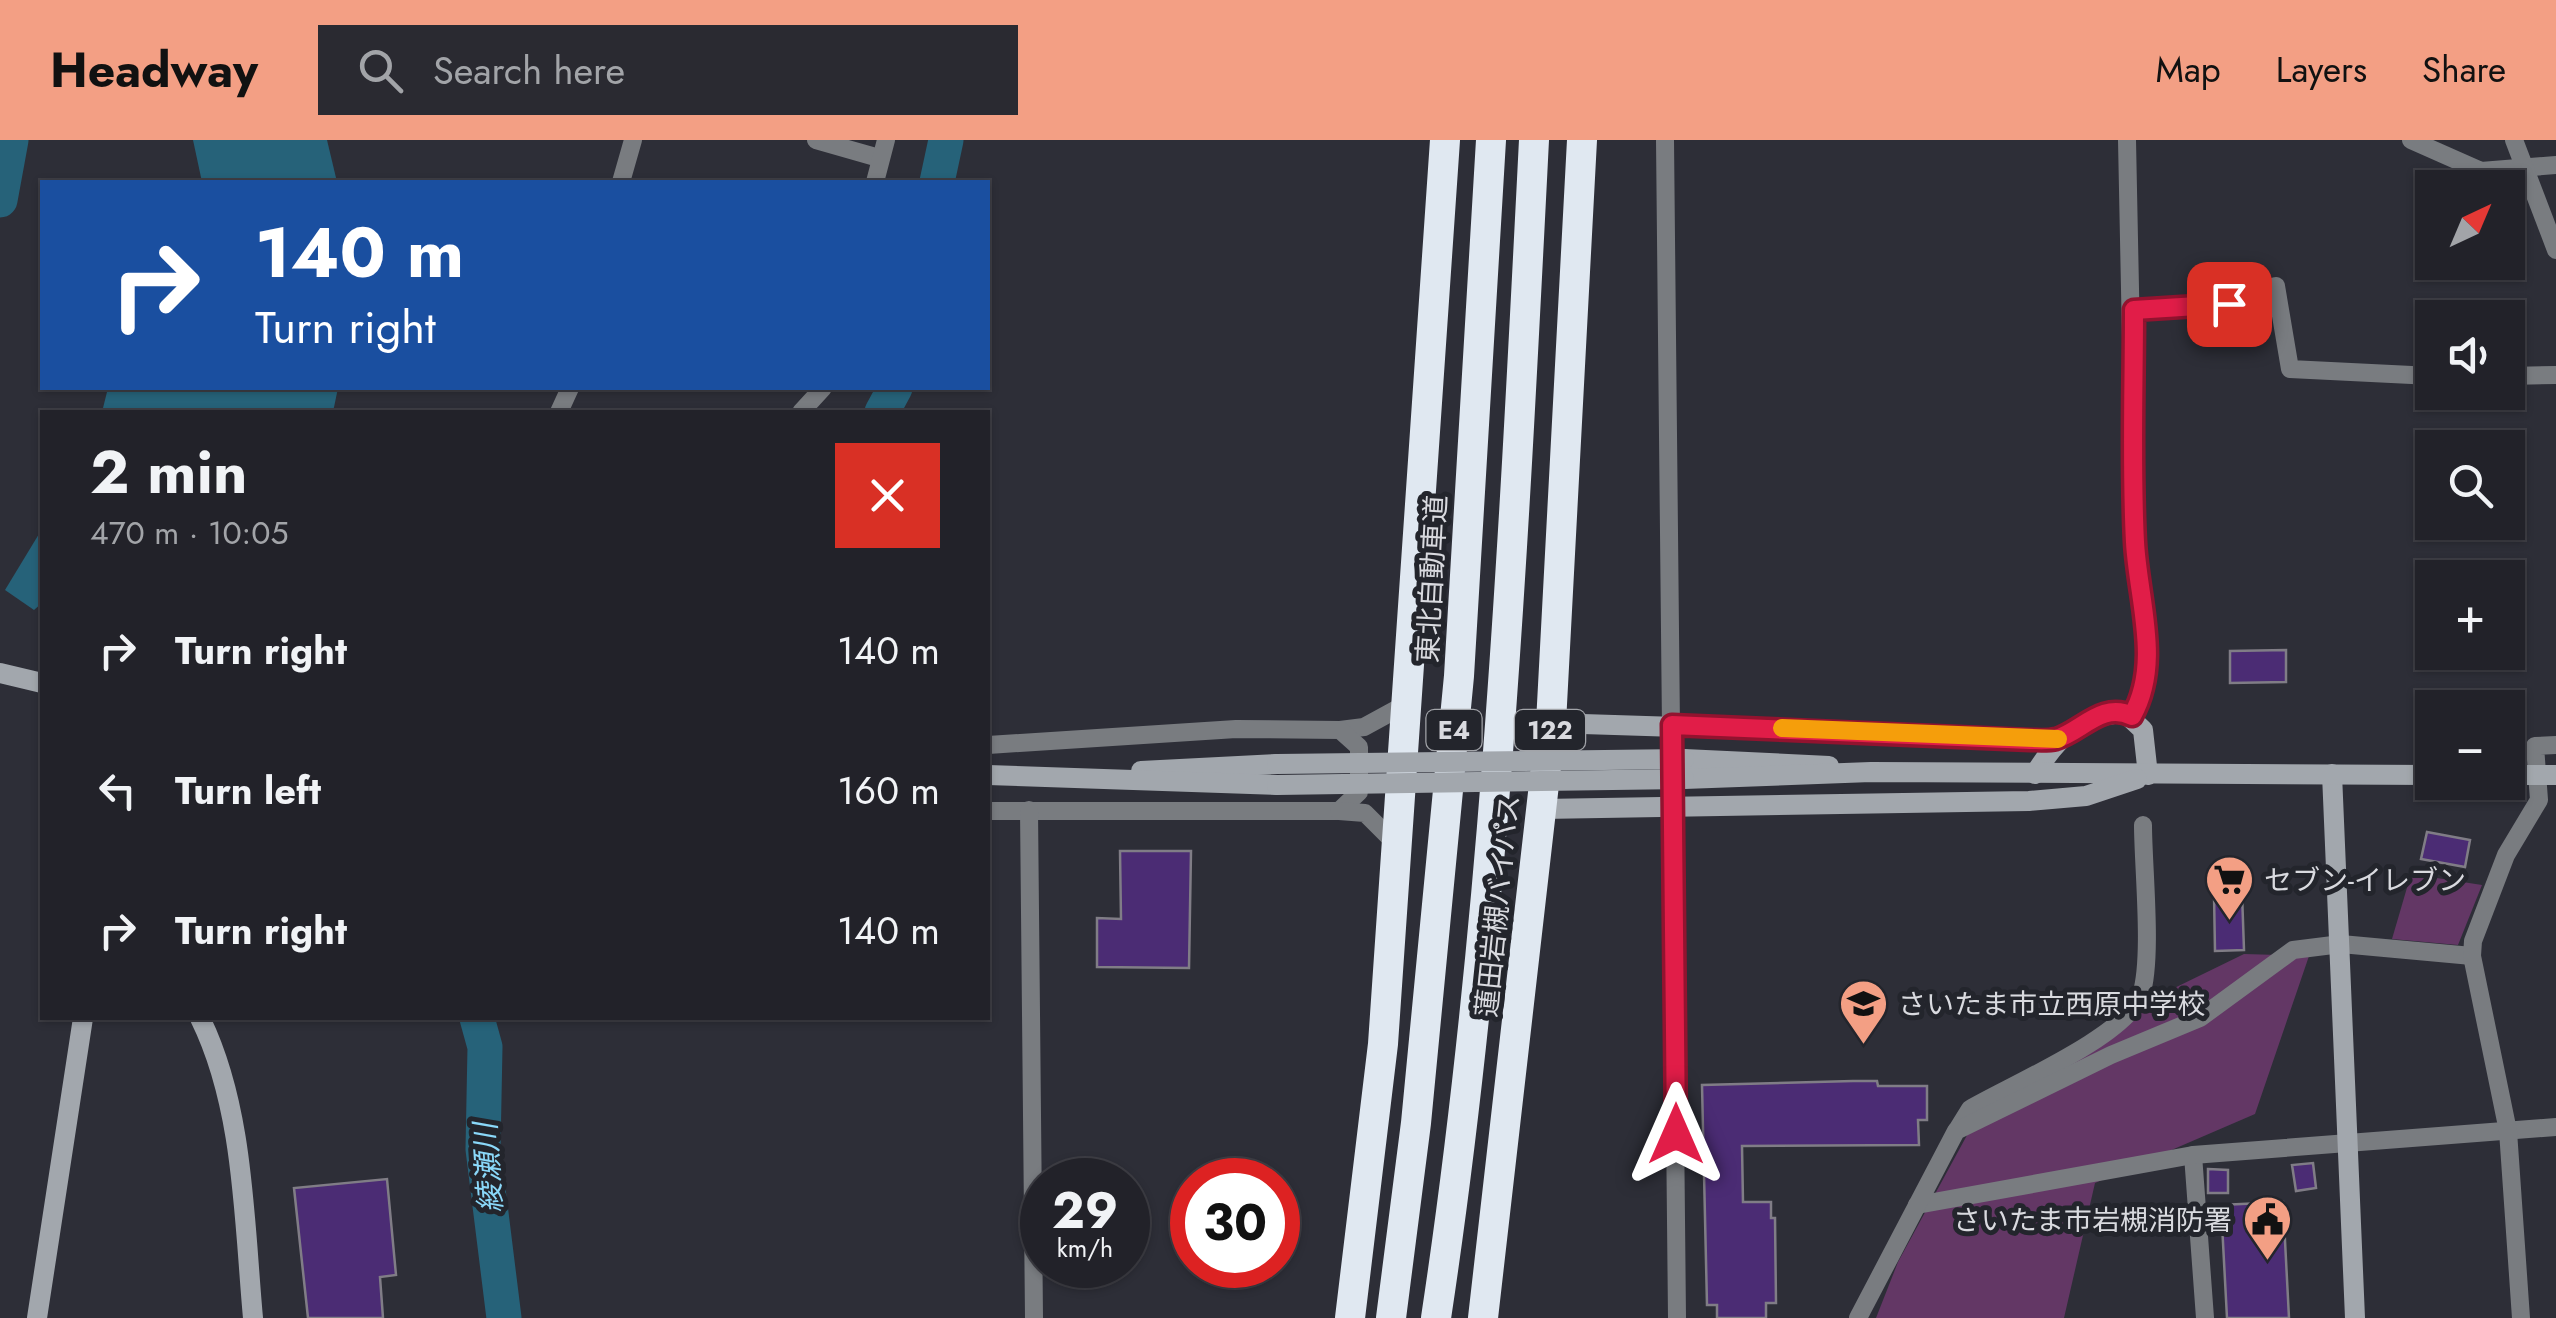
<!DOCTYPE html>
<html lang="en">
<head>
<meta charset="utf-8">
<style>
  body { margin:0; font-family:Jost,"Noto Sans JP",sans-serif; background:#2a2a31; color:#f1f3f6; height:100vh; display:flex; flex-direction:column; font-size:38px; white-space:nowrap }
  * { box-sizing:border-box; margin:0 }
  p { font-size:32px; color:#a2a4a8 }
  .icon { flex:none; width:55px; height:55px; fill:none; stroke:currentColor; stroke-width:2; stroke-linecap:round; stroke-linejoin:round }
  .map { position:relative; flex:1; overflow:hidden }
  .sheet { position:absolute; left:40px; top:270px; width:950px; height:610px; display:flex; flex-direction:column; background:#222229; border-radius:0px; box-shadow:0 2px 8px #0004,0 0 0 2px #3f3f46 }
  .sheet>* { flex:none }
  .hud { position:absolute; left:40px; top:40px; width:950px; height:210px; border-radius:0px; box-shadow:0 2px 8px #0004,0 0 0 2px #3f3f46; background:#1a4fa0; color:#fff; overflow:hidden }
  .needle { width:65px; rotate:44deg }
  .tools { position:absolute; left:2415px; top:30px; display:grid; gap:20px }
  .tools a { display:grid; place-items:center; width:110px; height:110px; border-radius:0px; background:#222229; box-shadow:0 2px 8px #0004,0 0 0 2px #3f3f46; font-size:50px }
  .speed { position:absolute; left:1020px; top:1018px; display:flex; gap:20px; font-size:50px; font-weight:700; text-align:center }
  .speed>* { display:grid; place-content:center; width:130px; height:130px; border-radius:50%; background:#222229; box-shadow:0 2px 8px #0004,0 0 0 2px #3f3f46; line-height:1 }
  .speed small { font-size:25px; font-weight:400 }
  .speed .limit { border:15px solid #d22; background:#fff; color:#111 }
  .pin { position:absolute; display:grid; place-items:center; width:85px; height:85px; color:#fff; margin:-42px; border-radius:20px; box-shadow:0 5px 15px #0006 }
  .me { position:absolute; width:110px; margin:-55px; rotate:0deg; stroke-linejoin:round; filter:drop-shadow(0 0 8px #0008) }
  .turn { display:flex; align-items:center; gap:35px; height:210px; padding:0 50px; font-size:45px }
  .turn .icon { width:130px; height:130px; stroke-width:2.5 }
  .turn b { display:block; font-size:70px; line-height:85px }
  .round { display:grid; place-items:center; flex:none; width:105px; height:105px; border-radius:0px; background:#2a2a31 }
  .head { display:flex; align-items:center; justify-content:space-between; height:170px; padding:0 50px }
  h1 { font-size:60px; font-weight:700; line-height:75px }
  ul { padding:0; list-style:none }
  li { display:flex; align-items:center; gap:30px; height:140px; padding:0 50px }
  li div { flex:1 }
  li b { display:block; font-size:38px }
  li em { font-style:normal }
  header { display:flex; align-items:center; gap:60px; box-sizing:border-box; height:140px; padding:0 50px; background:#f39f84; color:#111 }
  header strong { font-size:48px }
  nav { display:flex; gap:55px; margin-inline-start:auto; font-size:35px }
  .search { width:700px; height:90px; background:#2a2a31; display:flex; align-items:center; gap:25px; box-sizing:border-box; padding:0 35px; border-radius:0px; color:#a2a4a8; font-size:38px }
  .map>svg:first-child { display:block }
  .green { fill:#633765 }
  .water { fill:#266279 }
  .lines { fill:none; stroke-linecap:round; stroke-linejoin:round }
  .river { stroke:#266279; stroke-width:35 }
  .building { fill:#4b2c74; stroke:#807d86; stroke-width:2.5 }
  .street { stroke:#797c80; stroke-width:18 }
  .secondary { stroke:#a2a7ad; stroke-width:20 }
  .highway { stroke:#e0e8f1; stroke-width:30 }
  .secondary-bridge { stroke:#a2a7ad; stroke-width:20 }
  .route-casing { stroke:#92132f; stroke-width:25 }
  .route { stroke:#e11d48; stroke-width:18 }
  .slow { stroke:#f59e0b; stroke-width:18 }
  .labels { text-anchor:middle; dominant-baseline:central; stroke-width:10; stroke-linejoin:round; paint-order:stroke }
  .shield { fill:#23252c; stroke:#a2a4a9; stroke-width:2.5 }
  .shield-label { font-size:25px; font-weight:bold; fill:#d9dadf }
  .street-label { font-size:28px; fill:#d9dadf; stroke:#23252c }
  .poi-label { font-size:28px; fill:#d9dadf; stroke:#23252c; text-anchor:start }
  .water-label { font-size:30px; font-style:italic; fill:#8ad8f9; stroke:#23252c }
</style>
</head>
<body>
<header>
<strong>Headway</strong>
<div class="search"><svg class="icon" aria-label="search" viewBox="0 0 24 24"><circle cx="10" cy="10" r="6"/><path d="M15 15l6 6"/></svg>Search here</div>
<nav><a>Map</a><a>Layers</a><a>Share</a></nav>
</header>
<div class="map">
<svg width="2556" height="1178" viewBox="0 0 2556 1178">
  <rect width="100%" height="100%" fill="#2d2e37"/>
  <!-- green -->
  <g class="green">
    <polygon points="2411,734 2482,745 2458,805 2392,799"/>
    <polygon points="2244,814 2309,816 2255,974 2095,1043 2064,1178 1876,1178 1898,1122 1978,975 2160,855"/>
  </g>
  <!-- water -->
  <g class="water">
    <polygon points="193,0 327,0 337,42 202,42"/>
    <polygon points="108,248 338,248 333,272 102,272"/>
    <polygon points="42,389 42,463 34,470 5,450"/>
  </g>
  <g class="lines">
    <!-- river -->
    <g class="river">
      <polyline points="937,42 946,0"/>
      <polyline points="0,60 11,0"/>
      <polyline points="882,272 895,248"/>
      <polyline points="477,878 485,907 483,1009 504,1178"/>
    </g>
  </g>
  <!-- building -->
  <g class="building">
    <polygon points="2286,510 2286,542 2230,543 2230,511"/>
    <polygon points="2427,692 2470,700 2465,727 2421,719"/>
    <polygon points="1120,711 1191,711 1189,828 1097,827 1097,778 1121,779"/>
    <polygon points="2242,753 2244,810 2215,811 2214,754"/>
    <polygon points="1853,941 1877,941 1878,946 1927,946 1927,980 1918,980 1919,1005 1742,1006 1743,1062 1771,1062 1771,1078 1775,1078 1776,1163 1766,1163 1766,1178 1717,1178 1717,1165 1707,1165 1702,945"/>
    <polygon points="2313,1023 2316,1048 2296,1051 2292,1025"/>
    <polygon points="2208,1029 2228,1030 2228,1053 2208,1053"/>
    <polygon points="387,1039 396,1135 380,1137 383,1178 308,1178 294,1048"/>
    <polygon points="2283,1062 2289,1178 2227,1178 2221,1065"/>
  </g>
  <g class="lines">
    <!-- street -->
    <g class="street">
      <polyline points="816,0 879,18"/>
      <polyline points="1665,0 1677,1178"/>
      <path d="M 2127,0 C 2130,132 2133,264 2135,397 C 2136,457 2164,521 2132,576"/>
      <polyline points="2411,0 2481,31 2556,25"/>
      <polyline points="2514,0 2556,110"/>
      <polyline points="621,42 633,0"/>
      <polyline points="875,42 886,0"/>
      <polyline points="2134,170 2229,164 2276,146 2290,229 2432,236"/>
      <polyline points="2508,236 2556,235"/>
      <polyline points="559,272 570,248"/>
      <polyline points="801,272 823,248"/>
      <polyline points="1340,590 1364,587 1408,563"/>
      <polyline points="988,605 1236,589 1340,590 1359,607 1359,652 1339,671 988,671"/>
      <polyline points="1029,670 1034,1178"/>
      <polyline points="1339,671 1365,673 1398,706"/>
      <path d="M 1957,990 L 1970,969 C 2011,945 2126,896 2141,855 C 2153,818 2143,727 2143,685"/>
      <polyline points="2193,1015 2205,1178"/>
      <polyline points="1917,1065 2193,1015 2556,987"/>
      <polyline points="1858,1178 1956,991 2111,915 2200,878 2293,810 2341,804 2472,816"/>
      <polyline points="2521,1178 2508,991 2472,816 2473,801 2506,715 2539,660 2535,606 2556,605"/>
    </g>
    <!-- secondary -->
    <g class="secondary">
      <polyline points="0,533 42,543"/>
      <polyline points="1551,583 2058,599"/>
      <polyline points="1684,619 1829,626"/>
      <polyline points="1141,631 1277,624"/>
      <path d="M 2035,634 C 2057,597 2080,575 2125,573 L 2143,590 L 2148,635"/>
      <polyline points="2332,634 2355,1178"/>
      <polyline points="988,635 1277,645"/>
      <polyline points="2508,635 2556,635"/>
      <polyline points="1684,639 1871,632 2432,635"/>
      <polyline points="1542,669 2029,661 2086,656 2137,639"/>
      <path d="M 200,878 C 244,967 244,1080 253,1178"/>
      <polyline points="37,1178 83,878"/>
    </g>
    <!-- highway -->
    <g class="highway">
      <polyline points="1350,1178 1383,904 1445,0"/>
      <polyline points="1391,1178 1416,983 1459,536 1491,0"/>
      <path d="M 1436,1178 C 1495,788 1514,393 1534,0"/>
      <polyline points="1483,1178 1551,583 1582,0"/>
    </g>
    <!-- secondary-bridge -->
    <g class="secondary-bridge">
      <polyline points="1277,624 1684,619"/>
      <polyline points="1277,645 1684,639"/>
    </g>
  </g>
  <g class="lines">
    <defs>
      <path id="route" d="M 1676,994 L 1672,585 L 2030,600 C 2038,600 2048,601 2056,599 C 2081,592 2102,561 2132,576 C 2162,523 2138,460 2135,402 C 2131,325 2134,247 2134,170 L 2229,164"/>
    </defs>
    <!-- route casing -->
    <use href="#route" class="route-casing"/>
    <!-- route -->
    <use href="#route" class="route"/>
    <!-- slow -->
    <polyline class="slow" points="1782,588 2058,599"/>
  </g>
  <!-- icons -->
  <defs>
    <symbol id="supermarket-pin" viewBox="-11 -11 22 30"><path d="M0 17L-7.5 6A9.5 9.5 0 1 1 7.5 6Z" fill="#f39f84" stroke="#23252c"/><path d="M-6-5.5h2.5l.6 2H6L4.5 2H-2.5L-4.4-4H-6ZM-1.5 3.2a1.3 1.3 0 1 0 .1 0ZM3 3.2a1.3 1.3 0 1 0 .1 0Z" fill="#111"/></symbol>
    <symbol id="school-pin" viewBox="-11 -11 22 30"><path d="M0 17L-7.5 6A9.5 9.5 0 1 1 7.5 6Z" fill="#f39f84" stroke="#23252c"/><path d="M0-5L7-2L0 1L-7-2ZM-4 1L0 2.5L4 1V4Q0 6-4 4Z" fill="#111"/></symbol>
    <symbol id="civic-pin" viewBox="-11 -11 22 30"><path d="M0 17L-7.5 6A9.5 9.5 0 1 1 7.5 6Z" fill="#f39f84" stroke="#23252c"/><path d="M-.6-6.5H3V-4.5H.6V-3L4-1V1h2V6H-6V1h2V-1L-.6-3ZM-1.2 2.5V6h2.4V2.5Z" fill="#111"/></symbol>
  </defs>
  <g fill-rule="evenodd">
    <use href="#supermarket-pin" x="2202" y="712" width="55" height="75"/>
    <use href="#school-pin" x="1836" y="836" width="55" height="75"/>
    <use href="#civic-pin" x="2240" y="1052" width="55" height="75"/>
  </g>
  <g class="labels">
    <!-- shield labels -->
    <g class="shield">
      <rect x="1426.5" y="570" width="55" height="40" rx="8"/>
      <rect x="1515" y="570" width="70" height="40" rx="8"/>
    </g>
    <g class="shield-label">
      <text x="1454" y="590">E4</text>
      <text x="1550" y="590">122</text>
    </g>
    <!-- street labels -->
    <g class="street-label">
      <text transform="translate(1432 439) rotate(-87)">東北自動車道</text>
      <text transform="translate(1498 766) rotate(-84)">蓮田岩槻バイパス</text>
    </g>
    <!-- poi labels -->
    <g class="poi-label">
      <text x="2264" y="740">セブン-イレブン</text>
      <text x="1898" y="864">さいたま市立西原中学校</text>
      <text x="2232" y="1080" text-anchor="end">さいたま市岩槻消防署</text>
    </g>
    <!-- water labels -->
    <g class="water-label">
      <text transform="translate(488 1028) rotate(-94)">綾瀬川</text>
    </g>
  </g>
</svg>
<div class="tools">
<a><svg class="needle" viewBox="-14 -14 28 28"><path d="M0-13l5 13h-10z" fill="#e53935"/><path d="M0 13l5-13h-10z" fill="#a2a4a8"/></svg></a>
<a><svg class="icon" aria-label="sound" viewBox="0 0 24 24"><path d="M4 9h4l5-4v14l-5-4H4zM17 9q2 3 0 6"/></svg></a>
<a><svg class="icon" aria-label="search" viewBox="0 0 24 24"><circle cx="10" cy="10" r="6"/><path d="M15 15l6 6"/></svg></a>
<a>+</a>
<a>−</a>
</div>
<div class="speed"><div>29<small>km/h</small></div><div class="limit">30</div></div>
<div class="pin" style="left:2229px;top:164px;background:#d93025"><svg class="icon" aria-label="arrive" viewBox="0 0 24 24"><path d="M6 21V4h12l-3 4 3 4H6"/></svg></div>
<svg class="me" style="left:1676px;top:994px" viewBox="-20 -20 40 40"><path d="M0-17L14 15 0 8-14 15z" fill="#e11d48" stroke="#fff" stroke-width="4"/></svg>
<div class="hud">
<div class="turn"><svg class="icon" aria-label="right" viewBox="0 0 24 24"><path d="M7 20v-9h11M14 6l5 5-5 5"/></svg><div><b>140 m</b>Turn right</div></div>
</div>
<section class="sheet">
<div class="head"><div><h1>2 min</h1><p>470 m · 10:05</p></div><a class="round" style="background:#d93025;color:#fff"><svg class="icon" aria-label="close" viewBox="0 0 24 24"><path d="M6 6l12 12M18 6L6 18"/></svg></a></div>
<ul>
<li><svg class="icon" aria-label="right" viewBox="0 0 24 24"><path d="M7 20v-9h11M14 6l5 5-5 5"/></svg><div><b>Turn right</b></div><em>140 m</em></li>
<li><svg class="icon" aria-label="left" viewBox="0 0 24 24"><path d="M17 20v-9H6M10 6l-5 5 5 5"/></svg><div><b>Turn left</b></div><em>160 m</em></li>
<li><svg class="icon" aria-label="right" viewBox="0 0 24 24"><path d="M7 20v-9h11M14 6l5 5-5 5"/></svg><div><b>Turn right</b></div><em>140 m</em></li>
</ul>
</section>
</div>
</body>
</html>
